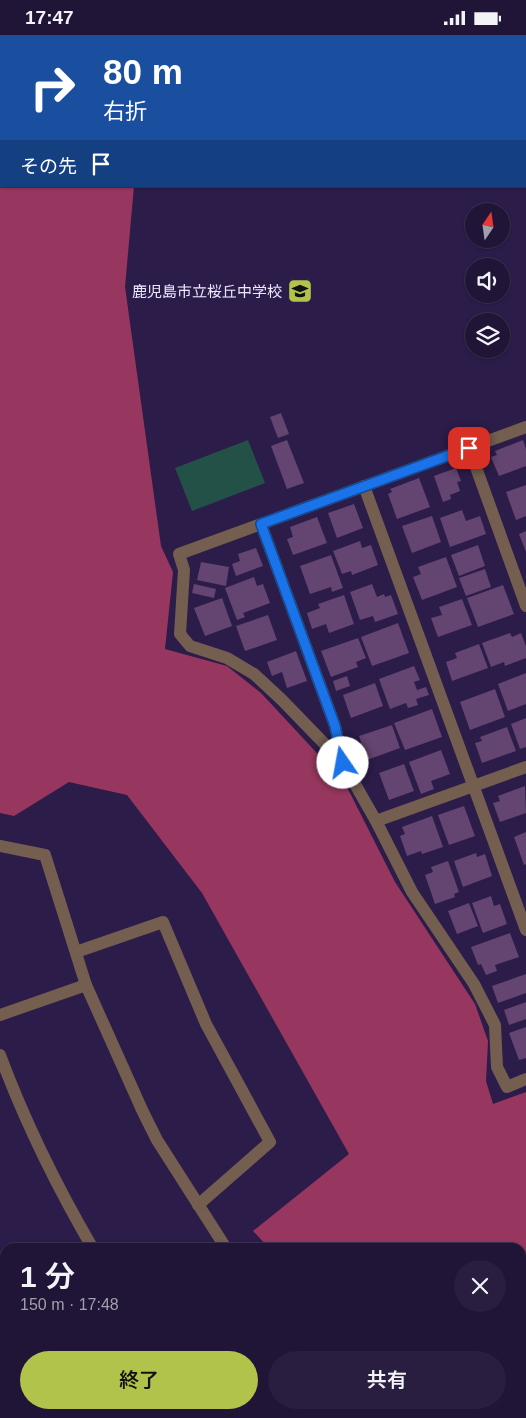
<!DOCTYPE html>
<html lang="ja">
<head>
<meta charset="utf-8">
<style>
  body { margin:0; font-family:Helvetica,"Noto Sans JP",sans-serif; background:#291e3f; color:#f1f3f6; height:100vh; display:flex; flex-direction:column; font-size:19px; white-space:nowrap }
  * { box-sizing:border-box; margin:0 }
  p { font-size:16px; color:#a29fad }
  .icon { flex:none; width:28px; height:28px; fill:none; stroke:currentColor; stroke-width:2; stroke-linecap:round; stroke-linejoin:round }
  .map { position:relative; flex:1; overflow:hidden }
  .side { position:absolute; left:0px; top:1208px; width:526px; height:176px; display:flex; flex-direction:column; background:#211537; border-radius:15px 15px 0 0; box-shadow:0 1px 4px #0004,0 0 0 1px #3e3452 }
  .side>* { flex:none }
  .banner { position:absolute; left:0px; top:0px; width:526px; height:152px; box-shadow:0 1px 4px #0004,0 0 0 1px #3e3452; background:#1a4fa0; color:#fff; overflow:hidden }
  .needle { width:32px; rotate:13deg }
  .fabs { position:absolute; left:465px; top:168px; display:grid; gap:10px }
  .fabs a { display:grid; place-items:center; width:45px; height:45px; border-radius:50%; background:#211537; box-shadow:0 1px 4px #0004,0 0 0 1px #3e3452; font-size:25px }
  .pin { position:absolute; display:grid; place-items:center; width:42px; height:42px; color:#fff; margin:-21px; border-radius:10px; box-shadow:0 2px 8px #0006 }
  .me { position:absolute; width:55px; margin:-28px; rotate:348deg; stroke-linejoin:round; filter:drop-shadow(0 0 4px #0008) }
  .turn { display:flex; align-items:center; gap:18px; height:105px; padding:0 20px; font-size:22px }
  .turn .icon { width:65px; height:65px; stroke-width:2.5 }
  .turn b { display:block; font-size:35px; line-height:42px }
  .then { display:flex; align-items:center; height:48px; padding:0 20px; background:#0003; gap:10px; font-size:19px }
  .round { display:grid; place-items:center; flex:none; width:52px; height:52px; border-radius:26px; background:#291e3f }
  .headline { display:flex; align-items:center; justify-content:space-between; height:85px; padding:0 20px }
  h1 { font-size:30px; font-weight:600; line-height:38px }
  .button { display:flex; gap:10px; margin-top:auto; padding:10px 20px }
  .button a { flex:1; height:58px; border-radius:30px; background:#b2c34c; color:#111; font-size:20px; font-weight:600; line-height:58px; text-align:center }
  .button a+a { background:#291e3f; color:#f1f3f6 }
  .status { display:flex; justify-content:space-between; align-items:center; height:35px; padding:0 25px; background:#211537; direction:ltr }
  .status svg { height:14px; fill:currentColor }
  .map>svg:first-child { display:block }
  .green { fill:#5c1636 }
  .forest { fill:#973760 }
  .water { fill:#235147 }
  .building { fill:#644470 }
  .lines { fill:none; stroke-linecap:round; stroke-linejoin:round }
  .street { stroke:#735e4f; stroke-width:12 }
  .route-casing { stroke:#114b97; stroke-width:12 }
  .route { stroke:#1a73e8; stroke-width:9 }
  .labels { text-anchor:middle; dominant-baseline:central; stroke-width:4.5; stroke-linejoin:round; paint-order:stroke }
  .poi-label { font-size:15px; fill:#ece6fe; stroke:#2c1c49; text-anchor:end }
</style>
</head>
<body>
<div class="status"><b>17:47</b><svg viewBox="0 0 49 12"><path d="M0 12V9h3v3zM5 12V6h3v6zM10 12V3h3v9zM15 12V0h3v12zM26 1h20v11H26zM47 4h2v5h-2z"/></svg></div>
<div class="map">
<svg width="526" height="1383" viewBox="0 0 526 1383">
  <rect width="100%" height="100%" fill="#2c1c49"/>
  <!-- green -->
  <polygon class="green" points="64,1379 157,1379 151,1383 67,1383"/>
  <!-- forest -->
  <polygon class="forest" points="0,0 373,0 1,1 1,151 134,151 125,252 161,511 173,537 165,614 227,631 261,658 328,730 349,756 395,847 475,969 488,1006 486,1046 493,1069 526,1057 526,1383 436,1383 431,1379 521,1379 521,1212 268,1212 253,1196 349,1119 202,858 127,760 69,747 14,781 0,778"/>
  <!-- water -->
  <polygon class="water" points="248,405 265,448 192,476 175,433"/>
  <!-- building -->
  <g class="building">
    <polygon points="281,378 289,399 278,403 270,382"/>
    <polygon points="287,405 304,448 287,454 271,411"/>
    <polygon points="523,405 526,414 526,431 499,441 491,422 497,420 495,416"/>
    <polygon points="456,433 461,446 457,447 460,456 450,460 451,464 443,467 434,441"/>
    <polygon points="419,443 430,472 397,484 388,459 392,457 390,454"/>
    <polygon points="526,450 526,481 516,485 506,457"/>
    <polygon points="354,469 363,493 337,503 328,478"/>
    <polygon points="462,475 466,486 480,481 486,499 450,512 440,483"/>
    <polygon points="432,481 441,507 412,518 402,491"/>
    <polygon points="317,482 327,508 293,520 287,504 293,502 290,492"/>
    <polygon points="526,496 526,517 519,499"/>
    <polygon points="360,506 362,513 371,510 378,530 352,540 351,536 342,539 333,516"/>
    <polygon points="478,510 485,531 459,541 451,520"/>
    <polygon points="256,513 263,531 236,541 232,529 240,526 238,519"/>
    <polygon points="331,520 343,553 332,557 331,552 310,559 300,531"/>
    <polygon points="446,522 457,552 422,565 413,542 421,539 418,532"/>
    <polygon points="201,527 229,532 226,551 197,545"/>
    <polygon points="485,534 491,552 466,561 459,543"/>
    <polygon points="254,542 257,551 263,549 270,568 243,578 245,582 237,585 225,553"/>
    <polygon points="194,549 216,554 214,563 192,558"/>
    <polygon points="372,549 377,562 384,559 385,562 391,560 398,579 375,587 373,581 360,585 350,557"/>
    <polygon points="503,550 514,579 478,592 467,563"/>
    <polygon points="344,560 354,589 329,598 326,589 312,594 307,578 320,573 318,569"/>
    <polygon points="222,563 232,591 205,601 194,573"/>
    <polygon points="462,564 472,590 438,602 431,583 442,580 439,572"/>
    <polygon points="268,580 277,605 245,616 236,591"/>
    <polygon points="398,588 409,618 372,631 361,602"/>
    <polygon points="510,598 512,602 521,598 526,611 526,623 505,631 504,627 491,632 482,608"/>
    <polygon points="358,603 366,623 356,627 358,632 331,642 321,616"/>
    <polygon points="479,609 488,633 452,646 446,627 457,623 455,618"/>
    <polygon points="296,616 307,646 287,653 282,637 272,641 267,627"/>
    <polygon points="414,631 420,645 414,647 417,655 426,652 429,660 416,664 418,670 408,673 406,668 390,674 379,644"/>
    <polygon points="526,638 526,669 508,676 498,649"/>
    <polygon points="347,641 350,651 336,656 333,646"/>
    <polygon points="375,648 383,671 351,683 343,660"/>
    <polygon points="495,654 505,682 470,695 460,667"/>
    <polygon points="432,674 442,702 405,715 394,688"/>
    <polygon points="526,683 526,712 520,714 511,689"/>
    <polygon points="392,690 400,713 367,725 359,701"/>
    <polygon points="507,692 516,716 482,728 475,708 482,706 480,702"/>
    <polygon points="441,715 450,739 431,746 434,754 421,759 409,727"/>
    <polygon points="404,729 414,756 389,765 379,738"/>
    <polygon points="525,751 526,778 500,787 493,768 500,766 498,761"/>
    <polygon points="464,771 475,801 449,810 438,780"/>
    <polygon points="432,781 443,812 422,819 421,816 407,821 400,801 405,799 402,792"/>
    <polygon points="526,797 526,829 524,830 514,802"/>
    <polygon points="476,818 477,822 485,819 492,841 463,852 454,826"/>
    <polygon points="448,826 459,857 454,859 455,862 435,869 425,840 433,837 431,832"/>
    <polygon points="491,861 494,871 500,869 507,889 483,898 472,868"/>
    <polygon points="469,868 478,891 457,899 448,876"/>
    <polygon points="510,898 519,922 495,930 497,936 486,940 481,929 478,930 471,912"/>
    <polygon points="526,939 526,958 498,968 492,951"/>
    <polygon points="526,967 526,984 509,990 504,975"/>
    <polygon points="526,992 526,1023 519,1025 509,998"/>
  </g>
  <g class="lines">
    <!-- street -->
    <g class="street">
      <polyline points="526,392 179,519 184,535 180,599 190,611 227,623 254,639 282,665 343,728 376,786 412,857 474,949 495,990 497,1032 507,1052 526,1044"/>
      <polyline points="469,413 526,571"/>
      <polyline points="364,451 526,895"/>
      <polyline points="261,489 335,691 343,727"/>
      <polyline points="376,786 526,732"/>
      <polyline points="0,811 45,820 86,950 143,1077 157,1105 224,1210 224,1212"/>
      <polyline points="76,917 163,887 206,989 270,1107 198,1170"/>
      <polyline points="0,980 86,950"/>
      <path d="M 0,1020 C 25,1087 56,1150 92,1212"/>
      <polyline points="0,1304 5,1312"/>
      <polyline points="47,1379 50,1383"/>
      <polyline points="184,1379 186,1383"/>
      <polyline points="320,1379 323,1383"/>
      <polyline points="12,1383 18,1379"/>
    </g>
  </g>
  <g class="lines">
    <defs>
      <polyline id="route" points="343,728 335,691 261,489 469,413"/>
    </defs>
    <!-- route casing -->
    <use href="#route" class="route-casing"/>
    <!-- route -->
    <use href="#route" class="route"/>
  </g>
  <!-- icons -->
  <defs>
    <symbol id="school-square" viewBox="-11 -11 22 22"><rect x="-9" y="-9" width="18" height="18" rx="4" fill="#b2c34c" stroke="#2c1c49"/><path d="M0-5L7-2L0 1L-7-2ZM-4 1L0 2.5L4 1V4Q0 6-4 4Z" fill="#111"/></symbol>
  </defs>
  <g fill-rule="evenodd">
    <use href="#school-square" x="286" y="242" width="28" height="28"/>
  </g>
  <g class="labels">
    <!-- poi labels -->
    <g class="poi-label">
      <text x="282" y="256">鹿児島市立桜丘中学校</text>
    </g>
  </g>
</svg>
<div class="fabs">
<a><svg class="needle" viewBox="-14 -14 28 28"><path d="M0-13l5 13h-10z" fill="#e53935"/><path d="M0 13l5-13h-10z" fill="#a29fad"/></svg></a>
<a><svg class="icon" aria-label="sound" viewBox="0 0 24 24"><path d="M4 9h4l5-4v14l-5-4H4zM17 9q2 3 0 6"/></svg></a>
<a><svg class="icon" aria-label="layers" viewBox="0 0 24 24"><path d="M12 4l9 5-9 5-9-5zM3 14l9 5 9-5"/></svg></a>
</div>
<div class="pin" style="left:469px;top:413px;background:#d93025"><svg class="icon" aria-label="arrive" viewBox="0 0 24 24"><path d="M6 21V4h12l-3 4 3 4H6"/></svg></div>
<svg class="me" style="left:343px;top:728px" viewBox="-20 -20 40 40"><circle r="19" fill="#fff"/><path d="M0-13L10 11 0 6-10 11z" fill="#1a73e8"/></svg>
<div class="banner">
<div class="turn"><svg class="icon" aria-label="right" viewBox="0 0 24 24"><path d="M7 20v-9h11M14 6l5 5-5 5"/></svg><div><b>80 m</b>右折</div></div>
<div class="then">その先<svg class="icon" aria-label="arrive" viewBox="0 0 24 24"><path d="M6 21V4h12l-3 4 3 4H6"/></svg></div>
</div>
<section class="side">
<div class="headline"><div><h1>1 分</h1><p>150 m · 17:48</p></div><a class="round"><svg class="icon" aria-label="close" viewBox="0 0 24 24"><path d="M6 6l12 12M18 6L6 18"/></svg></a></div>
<div class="button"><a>終了</a><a>共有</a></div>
</section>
</div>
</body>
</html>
